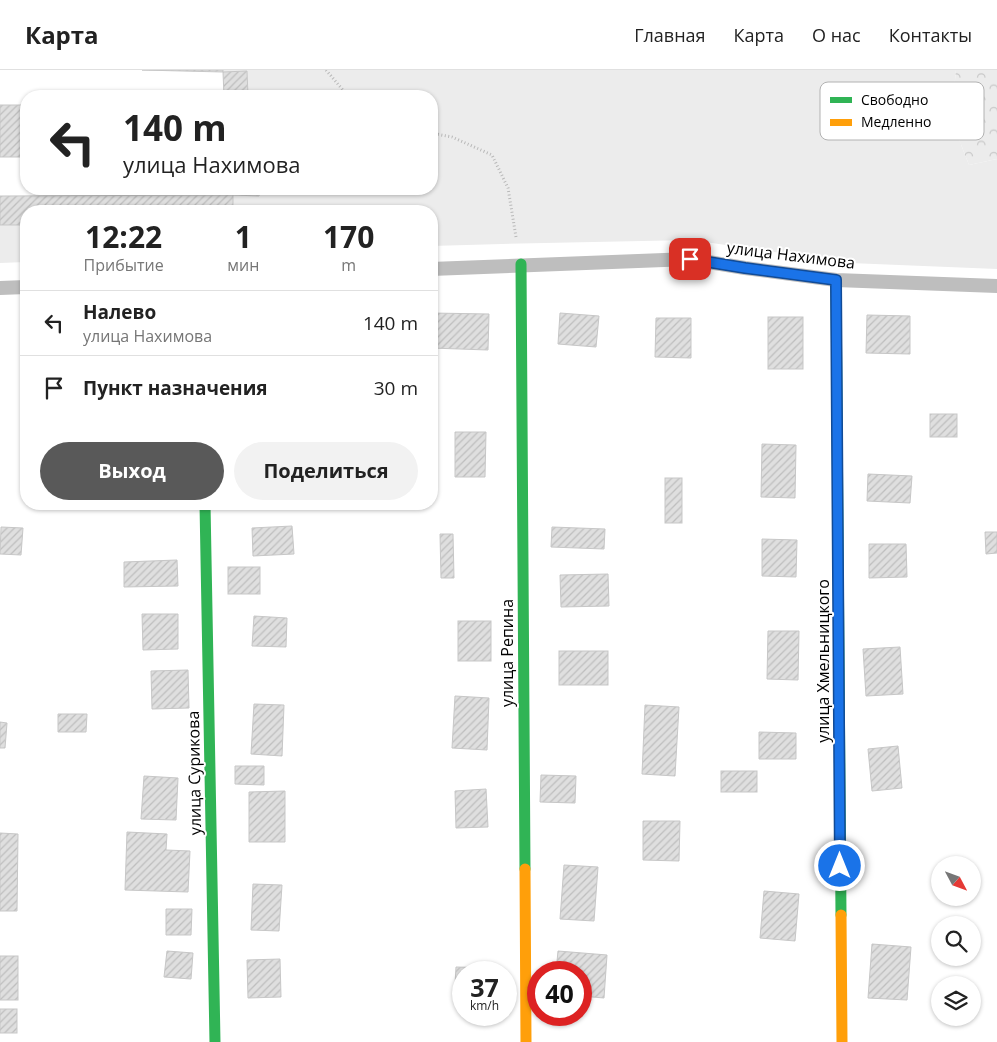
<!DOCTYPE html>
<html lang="ru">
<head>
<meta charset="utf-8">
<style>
  body { margin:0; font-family:"Open Sans",sans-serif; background:#f2f2f2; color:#222; height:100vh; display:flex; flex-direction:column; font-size:19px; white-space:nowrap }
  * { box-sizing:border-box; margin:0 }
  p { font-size:16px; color:#767676 }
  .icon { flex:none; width:28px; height:28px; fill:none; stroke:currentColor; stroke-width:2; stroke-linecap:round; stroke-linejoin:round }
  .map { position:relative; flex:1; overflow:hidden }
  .panel { position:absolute; left:20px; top:135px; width:418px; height:305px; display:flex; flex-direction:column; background:#fff; border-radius:20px; box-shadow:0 1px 4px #0004 }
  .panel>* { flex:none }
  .top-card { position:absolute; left:20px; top:20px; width:418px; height:105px; border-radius:20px; box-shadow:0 1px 4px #0004; background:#fff; color:#222; overflow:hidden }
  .needle { width:32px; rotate:131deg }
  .fabs { position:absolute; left:931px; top:786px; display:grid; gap:10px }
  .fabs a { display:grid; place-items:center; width:50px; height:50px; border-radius:50%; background:#fff; box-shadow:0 1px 4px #0004; font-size:25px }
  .speed { position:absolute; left:452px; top:891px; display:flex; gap:10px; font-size:25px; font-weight:700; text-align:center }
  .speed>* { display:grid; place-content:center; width:65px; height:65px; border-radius:50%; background:#fff; box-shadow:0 1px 4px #0004; line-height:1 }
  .speed small { font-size:12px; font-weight:400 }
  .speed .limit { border:8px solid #d22; background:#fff; color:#111 }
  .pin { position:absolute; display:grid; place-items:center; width:42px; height:42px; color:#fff; margin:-21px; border-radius:10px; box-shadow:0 2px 8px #0006 }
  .me { position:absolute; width:55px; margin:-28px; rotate:0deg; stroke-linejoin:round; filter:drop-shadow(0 0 4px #0008) }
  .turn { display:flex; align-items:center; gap:18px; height:105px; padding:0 20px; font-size:22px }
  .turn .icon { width:65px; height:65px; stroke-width:2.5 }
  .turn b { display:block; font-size:35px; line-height:42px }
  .eta { display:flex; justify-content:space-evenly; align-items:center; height:85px; text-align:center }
  .eta b { font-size:30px; font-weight:700; line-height:35px }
  .primary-button { display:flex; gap:10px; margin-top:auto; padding:10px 20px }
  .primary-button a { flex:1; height:58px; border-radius:30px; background:#595959; color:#fff; font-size:20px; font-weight:700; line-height:58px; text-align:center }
  .primary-button a+a { background:#f2f2f2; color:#222 }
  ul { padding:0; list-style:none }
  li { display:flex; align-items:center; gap:15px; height:65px; padding:0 20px; border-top:1px solid #e0e0e0 }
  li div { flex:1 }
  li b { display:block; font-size:19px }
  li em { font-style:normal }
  header { display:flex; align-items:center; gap:30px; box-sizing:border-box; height:70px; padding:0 25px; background:#fff; border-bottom:1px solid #e0e0e0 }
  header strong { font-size:24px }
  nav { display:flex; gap:28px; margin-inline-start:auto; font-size:18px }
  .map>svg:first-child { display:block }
  .grass { fill:#ececec }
  .forest { fill:url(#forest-crowns) }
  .building { fill:url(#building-hatch); stroke:#c7c7c7 }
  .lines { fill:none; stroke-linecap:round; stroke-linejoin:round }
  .path { stroke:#b9b9b9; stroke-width:3; stroke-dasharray:1 2.5; stroke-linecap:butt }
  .lane { stroke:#bebebe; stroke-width:14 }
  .fast { stroke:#30b455; stroke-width:11 }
  .slow { stroke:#ff9f0a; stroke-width:11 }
  .route-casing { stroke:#114b97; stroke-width:12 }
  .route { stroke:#1a73e8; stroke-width:9 }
  .labels { text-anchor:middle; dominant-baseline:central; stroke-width:4; stroke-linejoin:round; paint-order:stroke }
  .street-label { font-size:16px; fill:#000; stroke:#fff }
  .key { fill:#fff; stroke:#b2b2b2; stroke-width:1 }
  .key-label { font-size:14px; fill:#000 }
</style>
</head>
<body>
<header>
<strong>Карта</strong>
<nav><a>Главная</a><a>Карта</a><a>О нас</a><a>Контакты</a></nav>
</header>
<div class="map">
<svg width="997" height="972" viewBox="0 0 997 972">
  <defs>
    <pattern id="forest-crowns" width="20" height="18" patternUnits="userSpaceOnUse" patternTransform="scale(1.25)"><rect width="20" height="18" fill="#ececec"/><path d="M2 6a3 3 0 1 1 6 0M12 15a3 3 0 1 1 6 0" fill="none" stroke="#c9c9c9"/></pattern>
    <pattern id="building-hatch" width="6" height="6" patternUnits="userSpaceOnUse" patternTransform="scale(1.25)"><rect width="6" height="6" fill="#dfdfdf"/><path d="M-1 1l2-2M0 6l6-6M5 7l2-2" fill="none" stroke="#bebebe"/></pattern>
  </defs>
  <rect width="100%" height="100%" fill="#fff"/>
  <!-- grass -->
  <g class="grass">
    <polygon points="223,0 956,0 951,49 969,95 997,89 997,199 850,193 691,170 502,174 431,176 431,141 233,141 233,125 259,126 260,119 431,119 431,26 248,26 247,1 223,2"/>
    <polygon points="0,155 26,155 26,192 0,193"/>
  </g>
  <!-- forest -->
  <polygon class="forest" points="956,0 997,0 997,89 969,95 951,49"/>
  <!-- building -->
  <g class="building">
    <polygon points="142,0 223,0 223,2"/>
    <polygon points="247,1 248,26 224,26 223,2"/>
    <rect x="0" y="35" width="26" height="52"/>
    <polygon points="233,119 260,119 259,126 233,125"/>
    <polygon points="233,125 233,141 26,141 26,155 0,155 0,126"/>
    <polygon points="431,243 489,244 488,280 431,278"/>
    <polygon points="560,243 599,246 596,277 558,274"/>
    <polygon points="867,245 910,246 910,284 866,283"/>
    <rect x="768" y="247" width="35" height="52"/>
    <polygon points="656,248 691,248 691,288 655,287"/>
    <rect x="930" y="344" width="27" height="23"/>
    <polygon points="455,362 486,362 485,407 455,407"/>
    <polygon points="762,374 796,375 795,428 761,427"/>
    <polygon points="868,404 912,406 910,433 867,431"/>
    <rect x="665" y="408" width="17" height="45"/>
    <polygon points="292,456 294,484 253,486 252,458"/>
    <polygon points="1,457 23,458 21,485 0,484"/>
    <polygon points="552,457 605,459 604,479 551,477"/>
    <polygon points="985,462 997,462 997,483 986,484"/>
    <polygon points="440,464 453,464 454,508 441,508"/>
    <polygon points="762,469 797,470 796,507 762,506"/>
    <polygon points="869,474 906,474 907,507 869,508"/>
    <polygon points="177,490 178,516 124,517 124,492"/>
    <rect x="228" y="497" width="32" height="27"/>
    <polygon points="608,504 609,536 561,537 560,505"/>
    <polygon points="142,544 178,544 178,579 143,580"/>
    <polygon points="254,546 287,548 286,577 252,576"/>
    <rect x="458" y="551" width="33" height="40"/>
    <polygon points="768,561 799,561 798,610 767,609"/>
    <polygon points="900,577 903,624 866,626 863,579"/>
    <rect x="559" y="581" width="49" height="34"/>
    <polygon points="188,600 189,638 152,639 151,601"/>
    <polygon points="455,626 489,628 487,680 452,678"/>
    <polygon points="254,634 284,635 282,686 251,684"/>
    <polygon points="645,635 679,637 675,706 642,704"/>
    <polygon points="58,644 87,644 86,662 58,662"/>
    <polygon points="0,652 7,653 5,678 0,678"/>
    <polygon points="759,662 796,663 796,689 759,689"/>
    <polygon points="898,676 902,718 872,721 868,679"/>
    <polygon points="235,696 264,696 264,715 235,714"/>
    <rect x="721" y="701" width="36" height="21"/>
    <polygon points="541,705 576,706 575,733 540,732"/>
    <polygon points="144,706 178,708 176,750 141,749"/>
    <polygon points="486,719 488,757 456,758 455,721"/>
    <polygon points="285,721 285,772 249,772 249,722"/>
    <polygon points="643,751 680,751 679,791 643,790"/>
    <polygon points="127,762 167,764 166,780 190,781 188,822 125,820"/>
    <polygon points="0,763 18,764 17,841 0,841"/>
    <polygon points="564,795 598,797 594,851 560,849"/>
    <polygon points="253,814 282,815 279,861 251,860"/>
    <polygon points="764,821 799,824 795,871 760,868"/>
    <polygon points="166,839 192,839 191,865 166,865"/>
    <polygon points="872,874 911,877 907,930 868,928"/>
    <polygon points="167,881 193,883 191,909 164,907"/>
    <polygon points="558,881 607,885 604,928 581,926 581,902 556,902"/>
    <rect x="0" y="886" width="18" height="44"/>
    <polygon points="280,889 281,927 248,928 247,890"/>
    <polygon points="456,897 493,898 493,902 464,902 464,931 454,931"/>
    <rect x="0" y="939" width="17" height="24"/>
  </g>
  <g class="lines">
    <!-- path -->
    <g class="path">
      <polyline points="326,0 348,26"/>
      <polyline points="431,63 452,67 492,85 508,118 516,167"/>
    </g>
    <!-- lane -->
    <g class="lane">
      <polyline points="431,199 690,189 745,198 836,210 997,216"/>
      <polyline points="0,218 26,217"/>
    </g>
    <!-- fast -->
    <g class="fast">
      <polyline points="521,194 525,799"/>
      <polyline points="836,210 841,845"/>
      <polyline points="205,434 215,972"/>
    </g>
    <!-- slow -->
    <g class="slow">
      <polyline points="525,799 526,972"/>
      <polyline points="841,845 842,972"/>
    </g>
  </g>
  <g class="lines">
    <defs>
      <polyline id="route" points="690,189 745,198 836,210 840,796"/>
    </defs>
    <!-- route casing -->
    <use href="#route" class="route-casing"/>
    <!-- route -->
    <use href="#route" class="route"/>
  </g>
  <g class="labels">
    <!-- street labels -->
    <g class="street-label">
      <text transform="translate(791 185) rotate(7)">улица Нахимова</text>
      <text transform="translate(507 583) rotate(-90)">улица Репина</text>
      <text transform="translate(823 591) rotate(-90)">улица Хмельницкого</text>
      <text transform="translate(194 703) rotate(-91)">улица Сурикова</text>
    </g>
  </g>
  <!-- legend -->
  <rect x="820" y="12" width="164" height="58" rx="8" class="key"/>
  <rect x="830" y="27" width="22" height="6" fill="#30b455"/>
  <rect x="830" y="49" width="22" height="7" fill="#ff9f0a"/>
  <g class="key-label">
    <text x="861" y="35">Свободно</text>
    <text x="861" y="57">Медленно</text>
  </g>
</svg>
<div class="fabs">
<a><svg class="needle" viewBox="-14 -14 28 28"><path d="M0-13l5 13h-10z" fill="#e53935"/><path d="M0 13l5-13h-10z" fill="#767676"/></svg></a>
<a><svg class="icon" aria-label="search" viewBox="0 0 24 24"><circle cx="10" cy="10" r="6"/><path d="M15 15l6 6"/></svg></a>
<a><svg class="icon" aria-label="layers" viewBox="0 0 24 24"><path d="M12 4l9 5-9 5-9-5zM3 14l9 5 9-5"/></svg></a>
</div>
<div class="speed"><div>37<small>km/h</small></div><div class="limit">40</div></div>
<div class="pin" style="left:690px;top:189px;background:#d93025"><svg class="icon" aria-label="arrive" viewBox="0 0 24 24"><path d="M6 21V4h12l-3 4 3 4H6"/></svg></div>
<svg class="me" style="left:840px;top:796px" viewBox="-20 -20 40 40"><circle r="17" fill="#1a73e8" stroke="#fff" stroke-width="3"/><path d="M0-11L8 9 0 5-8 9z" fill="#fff"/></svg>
<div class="top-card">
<div class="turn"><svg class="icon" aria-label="left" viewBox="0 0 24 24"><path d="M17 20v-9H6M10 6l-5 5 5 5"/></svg><div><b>140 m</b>улица Нахимова</div></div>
</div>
<section class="panel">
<div class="eta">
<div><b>12:22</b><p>Прибытие</p></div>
<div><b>1</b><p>мин</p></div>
<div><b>170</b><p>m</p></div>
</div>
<ul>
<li><svg class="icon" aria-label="left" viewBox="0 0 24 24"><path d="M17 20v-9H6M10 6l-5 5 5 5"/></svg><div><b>Налево</b><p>улица Нахимова</p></div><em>140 m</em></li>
<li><svg class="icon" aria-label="arrive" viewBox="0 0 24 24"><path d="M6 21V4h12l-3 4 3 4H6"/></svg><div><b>Пункт назначения</b></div><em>30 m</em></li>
</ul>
<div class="primary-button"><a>Выход</a><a>Поделиться</a></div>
</section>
</div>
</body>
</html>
